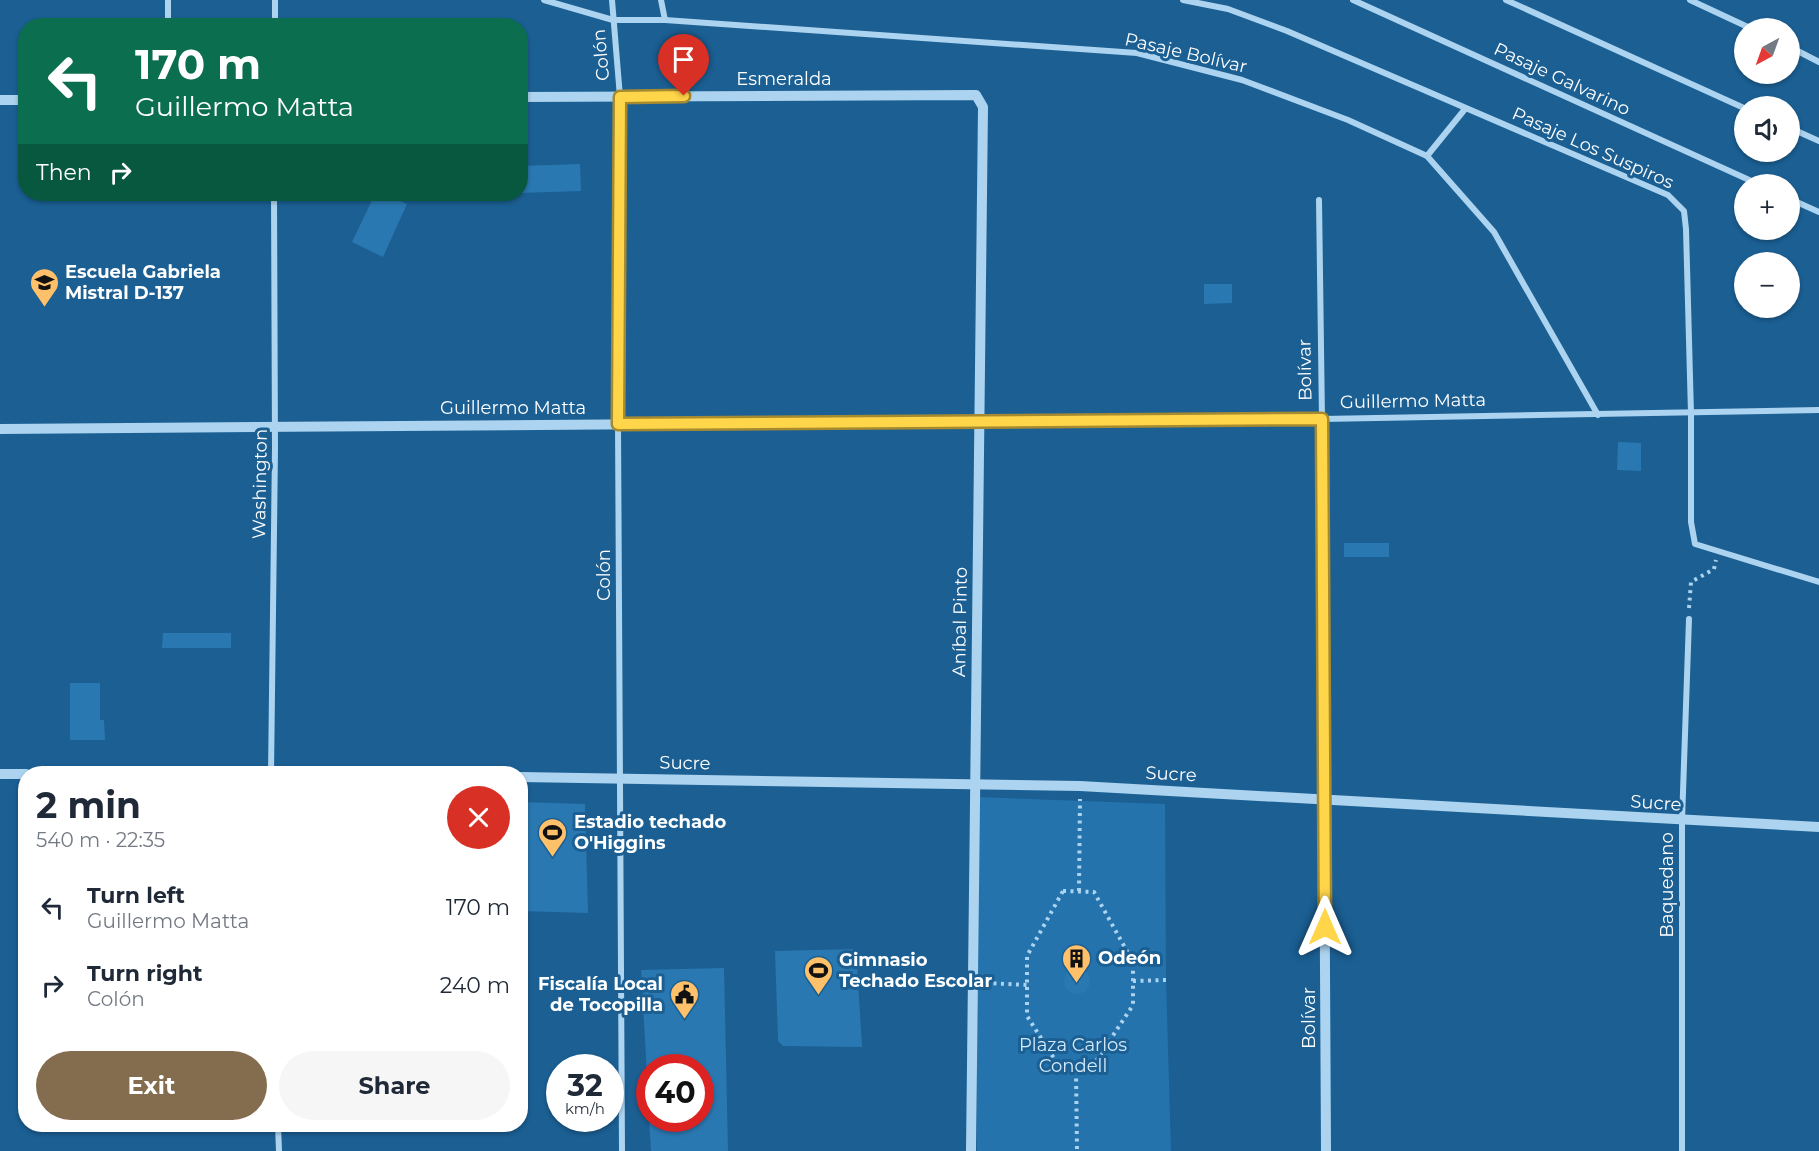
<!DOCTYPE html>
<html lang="en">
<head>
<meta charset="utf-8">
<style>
  body { margin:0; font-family:Montserrat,sans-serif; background:#f6f6f7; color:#1f2937; height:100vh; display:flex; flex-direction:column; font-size:22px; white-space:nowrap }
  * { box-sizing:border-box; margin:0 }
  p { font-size:20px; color:#747a83 }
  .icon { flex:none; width:33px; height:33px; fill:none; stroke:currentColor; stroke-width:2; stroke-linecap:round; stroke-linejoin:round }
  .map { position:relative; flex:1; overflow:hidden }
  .details { position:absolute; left:18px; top:766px; width:510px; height:366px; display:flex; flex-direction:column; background:#fff; border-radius:24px; box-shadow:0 2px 4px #0004 }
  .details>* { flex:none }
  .hud { position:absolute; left:18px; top:18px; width:510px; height:183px; border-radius:24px; box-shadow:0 2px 4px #0004; background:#0b6e4f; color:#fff; overflow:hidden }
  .needle { width:39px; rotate:221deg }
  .controls { position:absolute; left:1734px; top:18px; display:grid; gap:12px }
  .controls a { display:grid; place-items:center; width:66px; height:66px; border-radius:50%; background:#fff; box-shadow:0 2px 4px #0004; font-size:30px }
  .speed { position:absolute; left:546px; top:1054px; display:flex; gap:12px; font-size:30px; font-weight:700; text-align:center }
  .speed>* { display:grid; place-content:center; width:78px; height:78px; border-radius:50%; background:#fff; box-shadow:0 2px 4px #0004; line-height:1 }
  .speed small { font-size:15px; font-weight:400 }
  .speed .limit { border:9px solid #d22; background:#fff; color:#111 }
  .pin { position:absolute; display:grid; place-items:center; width:51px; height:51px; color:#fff; margin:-62px -26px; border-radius:50% 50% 50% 0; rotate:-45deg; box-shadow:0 0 6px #0007 }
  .pin .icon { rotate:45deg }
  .me { position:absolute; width:66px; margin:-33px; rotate:0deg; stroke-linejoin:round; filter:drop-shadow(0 0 4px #0008) }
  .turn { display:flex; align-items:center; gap:21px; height:126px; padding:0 18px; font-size:27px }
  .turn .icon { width:78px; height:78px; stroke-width:2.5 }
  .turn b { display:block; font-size:42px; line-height:51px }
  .then { display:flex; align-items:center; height:57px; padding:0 18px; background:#0003; gap:12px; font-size:22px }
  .round { display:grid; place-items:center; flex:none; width:63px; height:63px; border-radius:32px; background:#f6f6f7 }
  .headline { display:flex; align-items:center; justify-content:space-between; height:102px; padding:0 18px }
  h1 { font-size:36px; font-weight:700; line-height:45px }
  .primary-button { display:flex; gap:12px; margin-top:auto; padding:12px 18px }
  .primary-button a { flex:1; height:69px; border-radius:36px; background:#846d4e; color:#fff; font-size:24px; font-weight:700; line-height:69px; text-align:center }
  .primary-button a+a { background:#f6f6f7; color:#1f2937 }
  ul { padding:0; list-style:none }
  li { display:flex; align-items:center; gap:18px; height:78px; padding:0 18px }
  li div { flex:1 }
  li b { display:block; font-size:22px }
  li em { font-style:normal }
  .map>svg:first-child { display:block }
  .green { fill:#2473ac }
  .building { fill:#2a78b1 }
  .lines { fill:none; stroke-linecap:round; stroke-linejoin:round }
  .path { stroke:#acd3ef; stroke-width:4; stroke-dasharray:3 4.5; stroke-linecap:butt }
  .minor { stroke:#acd3ef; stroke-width:6 }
  .tertiary { stroke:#acd3ef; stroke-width:10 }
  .route-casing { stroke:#a68a30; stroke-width:15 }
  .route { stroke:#ffd54a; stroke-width:10 }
  .labels { text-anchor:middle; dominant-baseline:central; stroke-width:6; stroke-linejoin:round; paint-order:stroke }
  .street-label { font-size:18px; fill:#fff; stroke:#1b5f93 }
  .poi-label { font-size:18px; font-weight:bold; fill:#fff; stroke:#1b5f93; text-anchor:start }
  .park-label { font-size:18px; fill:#d2eafb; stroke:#1b5f93 }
</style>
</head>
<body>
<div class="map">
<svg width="1819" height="1151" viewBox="0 0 1819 1151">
  <rect width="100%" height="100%" fill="#1b5f93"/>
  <!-- green -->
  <polygon class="green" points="977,797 1165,804 1166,980 1171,1151 977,1151"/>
  <!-- building -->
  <g class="building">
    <polygon points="580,164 581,191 520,193 520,166"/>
    <polygon points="375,194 385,194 407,204 383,257 352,242"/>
    <polygon points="1204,284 1232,284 1232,303 1204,304"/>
    <polygon points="1618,442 1641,443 1641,471 1617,470"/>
    <rect x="1344" y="543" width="45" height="14"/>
    <polygon points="163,633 231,633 231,648 162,648"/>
    <polygon points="70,683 100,683 100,720 104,720 105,740 70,740"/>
    <polygon points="520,802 585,804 588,913 520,911"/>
    <polygon points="856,949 862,1047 783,1046 778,1041 775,951"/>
    <polygon points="724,968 728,1151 651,1151 649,1119 700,1119 700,1068 650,1068 648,1092 641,970"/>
    <circle cx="1077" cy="981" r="13"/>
  </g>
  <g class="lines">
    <!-- path -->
    <g class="path">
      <polyline points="1689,608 1691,582 1714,569 1716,560"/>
      <polygon points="1063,891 1094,892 1133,962 1133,1005 1089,1072 1062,1071 1027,1016 1027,956"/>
      <polyline points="1079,891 1080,799"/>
      <polyline points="1133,981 1166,980"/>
      <polyline points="986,983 1027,985"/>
      <polyline points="1076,1071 1077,1151"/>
    </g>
    <!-- minor -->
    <g class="minor">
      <polyline points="544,0 613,20 665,20 1137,53 1242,80 1348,120 1427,156 1494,232 1598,415"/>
      <polyline points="612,0 620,97 618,424 622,1151"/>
      <polyline points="661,0 665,20"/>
      <polyline points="1183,0 1228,9 1287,31 1668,195 1684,211 1686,229 1691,414 1691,522 1695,544 1819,582"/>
      <polyline points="1353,0 1758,184"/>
      <polyline points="1506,0 1744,108"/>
      <polyline points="1690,0 1750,28"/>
      <polyline points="168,26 168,0"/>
      <polyline points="275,26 275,0"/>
      <polyline points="1790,47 1819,62"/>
      <polyline points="1790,128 1819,141"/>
      <polyline points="1427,156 1465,109"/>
      <polyline points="1790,199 1819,212"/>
      <polyline points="1319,200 1322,419 1819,410"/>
      <polyline points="271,774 275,449 274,194"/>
      <polyline points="278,1125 279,1151"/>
      <polyline points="1682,1151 1682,821 1689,619"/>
    </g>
    <!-- tertiary -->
    <g class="tertiary">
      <polyline points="520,97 976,95 983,107 971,1151"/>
      <polyline points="0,100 26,100"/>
      <polyline points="0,429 1322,419 1326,1151"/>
      <polyline points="0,774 26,774"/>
      <polyline points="520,777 1080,786 1819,827"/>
    </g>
  </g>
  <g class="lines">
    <defs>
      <polyline id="route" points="684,96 620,97 618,424 1322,419 1325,927"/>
    </defs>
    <!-- route casing -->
    <use href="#route" class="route-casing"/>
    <!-- route -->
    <use href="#route" class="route"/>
  </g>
  <!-- icons -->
  <defs>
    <symbol id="school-pin" viewBox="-11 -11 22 30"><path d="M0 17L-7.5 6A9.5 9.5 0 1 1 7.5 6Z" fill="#ffc06a" stroke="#1b5f93"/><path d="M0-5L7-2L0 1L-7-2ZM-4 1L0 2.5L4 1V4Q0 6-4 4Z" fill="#111"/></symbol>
    <symbol id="stadium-pin" viewBox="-11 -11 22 30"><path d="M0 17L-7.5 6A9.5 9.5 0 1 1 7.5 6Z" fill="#ffc06a" stroke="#1b5f93"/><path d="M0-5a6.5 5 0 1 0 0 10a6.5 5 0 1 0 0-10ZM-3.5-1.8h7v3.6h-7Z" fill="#111"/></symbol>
    <symbol id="building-pin" viewBox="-11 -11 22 30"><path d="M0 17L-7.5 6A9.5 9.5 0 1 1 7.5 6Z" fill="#ffc06a" stroke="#1b5f93"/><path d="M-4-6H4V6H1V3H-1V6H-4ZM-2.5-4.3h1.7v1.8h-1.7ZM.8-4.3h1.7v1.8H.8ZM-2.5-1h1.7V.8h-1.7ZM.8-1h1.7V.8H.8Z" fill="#111"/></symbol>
    <symbol id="civic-pin" viewBox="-11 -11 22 30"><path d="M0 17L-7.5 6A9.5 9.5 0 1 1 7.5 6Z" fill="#ffc06a" stroke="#1b5f93"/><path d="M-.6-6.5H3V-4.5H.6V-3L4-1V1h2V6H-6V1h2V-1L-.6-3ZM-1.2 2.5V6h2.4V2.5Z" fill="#111"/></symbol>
  </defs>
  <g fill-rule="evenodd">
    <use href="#school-pin" x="28" y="266" width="33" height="45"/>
    <use href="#stadium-pin" x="536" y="816" width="33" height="45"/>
    <use href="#building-pin" x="1060" y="942" width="33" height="45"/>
    <use href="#stadium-pin" x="802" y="954" width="33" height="45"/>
    <use href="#civic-pin" x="668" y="978" width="33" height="45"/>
  </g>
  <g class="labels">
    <!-- street labels -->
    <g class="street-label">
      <text transform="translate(1186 53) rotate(13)">Pasaje Bolívar</text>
      <text transform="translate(601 55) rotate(-95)">Colón</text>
      <text x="784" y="79">Esmeralda</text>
      <text transform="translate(1562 79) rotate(25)">Pasaje Galvarino</text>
      <text transform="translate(1593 148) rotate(24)">Pasaje Los Suspiros</text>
      <text transform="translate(1305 370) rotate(-91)">Bolívar</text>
      <text transform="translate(1413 401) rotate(-1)">Guillermo Matta</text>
      <text x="513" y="408">Guillermo Matta</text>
      <text transform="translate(260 484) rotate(-89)">Washington</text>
      <text transform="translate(604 575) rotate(-90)">Colón</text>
      <text transform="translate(960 622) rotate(-89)">Aníbal Pinto</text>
      <text transform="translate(685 763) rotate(1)">Sucre</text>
      <text transform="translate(1171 774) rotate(3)">Sucre</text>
      <text transform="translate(1656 803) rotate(4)">Sucre</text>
      <text transform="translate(1667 885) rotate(-90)">Baquedano</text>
      <text transform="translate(1309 1018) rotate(-90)">Bolívar</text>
    </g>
    <!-- poi labels -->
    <g class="poi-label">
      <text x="65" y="272">Escuela Gabriela<tspan x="65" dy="21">Mistral D-137</tspan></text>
      <text x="574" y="822">Estadio techado<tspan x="574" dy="21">O'Higgins</tspan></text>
      <text x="1098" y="958">Odeón</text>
      <text x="839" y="960">Gimnasio<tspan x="839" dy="21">Techado Escolar</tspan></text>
      <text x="663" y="984" text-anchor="end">Fiscalía Local<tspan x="663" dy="21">de Tocopilla</tspan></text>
    </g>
    <!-- park labels -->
    <g class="park-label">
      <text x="1073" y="1045">Plaza Carlos<tspan x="1073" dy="21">Condell</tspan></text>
    </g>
  </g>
</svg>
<div class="controls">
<a><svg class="needle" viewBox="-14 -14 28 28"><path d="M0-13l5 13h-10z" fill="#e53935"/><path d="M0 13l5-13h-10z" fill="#747a83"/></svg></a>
<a><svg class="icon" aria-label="sound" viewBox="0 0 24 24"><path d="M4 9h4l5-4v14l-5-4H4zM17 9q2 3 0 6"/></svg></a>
<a>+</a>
<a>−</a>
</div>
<div class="speed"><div>32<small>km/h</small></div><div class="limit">40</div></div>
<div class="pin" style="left:684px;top:96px;background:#d93025"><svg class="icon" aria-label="arrive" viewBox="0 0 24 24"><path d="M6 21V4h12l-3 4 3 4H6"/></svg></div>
<svg class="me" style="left:1325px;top:927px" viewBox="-20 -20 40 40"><path d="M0-17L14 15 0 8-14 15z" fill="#ffd54a" stroke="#fff" stroke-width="4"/></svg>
<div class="hud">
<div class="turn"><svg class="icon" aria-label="left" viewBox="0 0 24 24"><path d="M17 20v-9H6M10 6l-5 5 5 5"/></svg><div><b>170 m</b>Guillermo Matta</div></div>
<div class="then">Then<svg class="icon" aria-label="right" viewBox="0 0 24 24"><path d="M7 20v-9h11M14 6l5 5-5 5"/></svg></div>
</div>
<section class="details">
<div class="headline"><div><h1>2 min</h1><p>540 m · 22:35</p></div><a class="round" style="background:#d93025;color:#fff"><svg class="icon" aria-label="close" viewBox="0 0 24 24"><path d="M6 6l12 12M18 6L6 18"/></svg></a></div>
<ul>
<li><svg class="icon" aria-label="left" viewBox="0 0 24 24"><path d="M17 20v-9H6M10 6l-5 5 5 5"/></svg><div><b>Turn left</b><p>Guillermo Matta</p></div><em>170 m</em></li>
<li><svg class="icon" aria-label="right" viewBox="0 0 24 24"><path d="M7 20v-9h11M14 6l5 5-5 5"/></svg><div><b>Turn right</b><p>Colón</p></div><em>240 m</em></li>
</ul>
<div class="primary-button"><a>Exit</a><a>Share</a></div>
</section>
</div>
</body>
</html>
